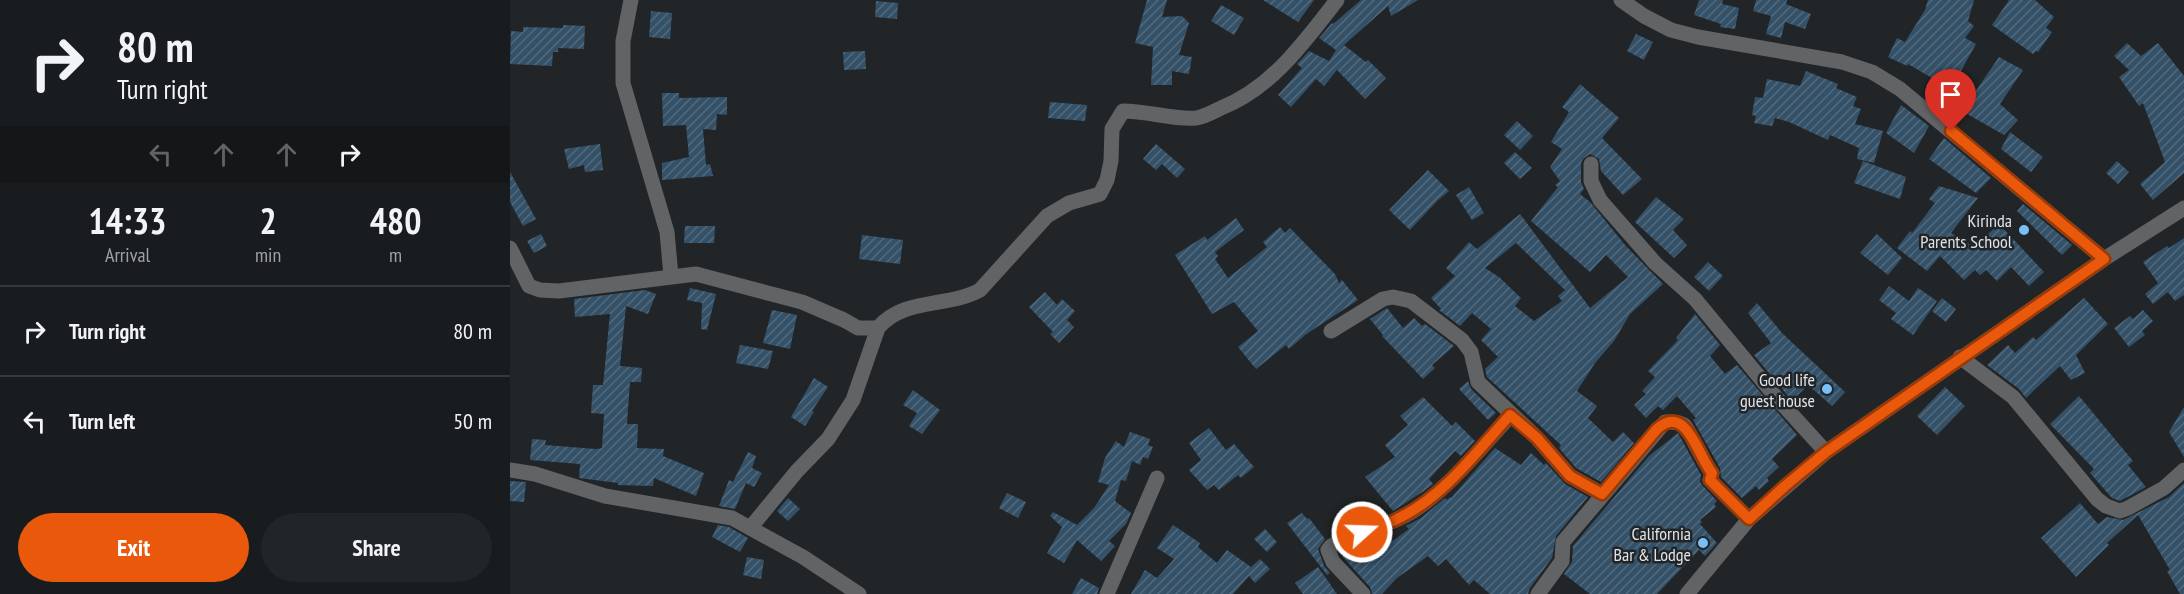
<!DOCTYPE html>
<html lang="en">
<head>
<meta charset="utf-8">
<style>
  body { margin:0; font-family:"PT Sans Narrow",sans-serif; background:#222527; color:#f1f3f6; height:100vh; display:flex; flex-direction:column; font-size:22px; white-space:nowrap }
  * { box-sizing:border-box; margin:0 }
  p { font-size:20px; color:#9fa1a4 }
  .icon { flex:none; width:33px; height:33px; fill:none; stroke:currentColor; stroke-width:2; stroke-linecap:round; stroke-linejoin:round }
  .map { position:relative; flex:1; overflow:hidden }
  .side { display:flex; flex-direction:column; background:#191c1e; width:510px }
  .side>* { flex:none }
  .banner { background:#191c1e; color:#f1f3f6; overflow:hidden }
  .pin { position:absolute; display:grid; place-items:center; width:51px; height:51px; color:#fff; margin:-62px -26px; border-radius:50% 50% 50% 0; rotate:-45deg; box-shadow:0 0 6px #0007 }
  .pin .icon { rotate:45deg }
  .me { position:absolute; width:66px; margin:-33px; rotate:70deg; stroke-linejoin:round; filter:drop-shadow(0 0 4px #0008) }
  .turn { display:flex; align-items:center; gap:21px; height:126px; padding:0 18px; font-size:27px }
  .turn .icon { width:78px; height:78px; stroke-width:2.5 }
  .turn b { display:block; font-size:42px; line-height:51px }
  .lanes { display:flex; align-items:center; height:57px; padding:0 18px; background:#0003; justify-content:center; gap:30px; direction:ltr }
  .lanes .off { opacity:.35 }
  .eta { display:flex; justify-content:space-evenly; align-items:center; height:102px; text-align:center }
  .eta b { font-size:36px; font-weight:800; line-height:42px }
  .button { display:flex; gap:12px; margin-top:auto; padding:12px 18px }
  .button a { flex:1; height:69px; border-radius:36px; background:#ea580c; color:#fff; font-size:24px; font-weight:800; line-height:69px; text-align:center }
  .button a+a { background:#222527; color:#f1f3f6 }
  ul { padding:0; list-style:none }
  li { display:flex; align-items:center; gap:18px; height:90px; padding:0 18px; border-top:2px solid #373a3c }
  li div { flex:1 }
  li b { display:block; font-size:22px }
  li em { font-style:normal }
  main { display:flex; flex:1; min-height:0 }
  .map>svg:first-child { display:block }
  .building { fill:url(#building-hatch); fill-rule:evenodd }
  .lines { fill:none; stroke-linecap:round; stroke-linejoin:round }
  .street { stroke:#616365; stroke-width:15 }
  .route-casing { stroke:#983908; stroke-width:15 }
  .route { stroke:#ea580c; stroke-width:10 }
  .poi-dot { fill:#79bff8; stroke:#212528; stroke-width:2 }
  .labels { text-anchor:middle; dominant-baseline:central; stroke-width:5; stroke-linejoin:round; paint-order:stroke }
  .poi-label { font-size:18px; fill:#e1e3e6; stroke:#212528; text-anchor:end }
</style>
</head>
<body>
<main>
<section class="side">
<div class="banner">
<div class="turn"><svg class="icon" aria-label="right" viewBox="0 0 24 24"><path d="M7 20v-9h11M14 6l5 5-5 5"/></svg><div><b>80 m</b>Turn right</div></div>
<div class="lanes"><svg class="icon off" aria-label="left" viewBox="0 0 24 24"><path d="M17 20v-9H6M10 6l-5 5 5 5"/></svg><svg class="icon off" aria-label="ahead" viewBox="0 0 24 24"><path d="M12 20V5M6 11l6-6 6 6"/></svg><svg class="icon off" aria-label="ahead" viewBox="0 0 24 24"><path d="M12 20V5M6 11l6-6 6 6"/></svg><svg class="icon" aria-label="right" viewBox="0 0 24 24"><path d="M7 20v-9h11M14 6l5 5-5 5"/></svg></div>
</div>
<div class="eta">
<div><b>14:33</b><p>Arrival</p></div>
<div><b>2</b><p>min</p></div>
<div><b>480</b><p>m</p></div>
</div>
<ul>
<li><svg class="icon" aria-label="right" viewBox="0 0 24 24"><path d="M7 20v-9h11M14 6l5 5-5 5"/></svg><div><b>Turn right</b></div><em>80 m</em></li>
<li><svg class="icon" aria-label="left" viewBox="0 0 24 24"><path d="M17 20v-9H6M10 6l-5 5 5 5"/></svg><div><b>Turn left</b></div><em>50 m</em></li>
</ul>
<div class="button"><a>Exit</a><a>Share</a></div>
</section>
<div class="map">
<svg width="1674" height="594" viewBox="0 0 1674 594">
  <defs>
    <pattern id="building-hatch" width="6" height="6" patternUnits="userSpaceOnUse" patternTransform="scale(1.5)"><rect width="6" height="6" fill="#345168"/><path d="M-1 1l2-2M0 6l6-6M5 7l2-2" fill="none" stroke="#516a7e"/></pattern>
  </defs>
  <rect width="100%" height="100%" fill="#212528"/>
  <!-- building -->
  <g class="building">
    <polygon points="637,0 657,0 652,17 672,16 679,23 669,55 682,57 679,74 662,71 662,85 641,85 643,47 625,43"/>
    <polygon points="753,0 804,0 788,22"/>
    <polygon points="851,0 908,0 881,16 878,6 834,45 856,62 858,60 876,78 855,99 827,70 814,86 806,79 781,107 768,95 792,68 787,64 799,51 819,61 826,50 809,38 822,23 823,24"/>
    <polygon points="1189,0 1213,0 1212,4 1229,8 1225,29 1210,27 1211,24 1184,15"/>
    <polygon points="1246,0 1277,0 1276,4 1301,14 1295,29 1275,22 1271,38 1256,34 1261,16 1243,11"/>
    <polygon points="1418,0 1464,0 1458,21 1464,26 1455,38 1466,44 1434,101 1415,90 1422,78 1398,64 1397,66 1378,57 1387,38 1395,42 1415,10"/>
    <polygon points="1499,0 1525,0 1544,17 1536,28 1542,32 1528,52 1526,51 1523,54 1482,25"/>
    <polygon points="366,1 388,3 387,19 365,17"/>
    <polygon points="711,5 734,18 724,35 701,21"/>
    <polygon points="141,11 162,13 160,39 139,37"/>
    <polygon points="53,25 75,26 74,49 48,48 48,52 43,52 42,66 0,64 1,31 13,32 13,27 53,28"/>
    <polygon points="1126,34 1143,42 1134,60 1117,51"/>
    <polygon points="1617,43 1631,56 1648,43 1674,76 1674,173 1643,200 1630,184 1655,162 1633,103 1629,106 1609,77 1619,70 1604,56"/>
    <polygon points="355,51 356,69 334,70 333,52"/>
    <polygon points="1489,57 1513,70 1490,104 1508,120 1494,135 1452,111"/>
    <polygon points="1296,71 1328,84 1326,88 1347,97 1343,106 1351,109 1345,124 1373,131 1364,163 1347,159 1349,148 1320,135 1318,140 1279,122 1265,118 1262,126 1244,123 1246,116 1242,115 1245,97 1253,98 1257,79 1290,86"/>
    <path d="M 1070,84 L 1109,118 L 1092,138 L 1132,179 L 1113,195 L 1091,171 L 1089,159 L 1080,154 L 1073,159 L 1071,163 L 1071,182 L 1074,189 L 1070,194 L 1081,203 L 1115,245 L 1153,284 L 1120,314 L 1104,341 L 1085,363 L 1067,391 L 1087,406 L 1078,418 L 1103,442 L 1113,432 L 1124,443 L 1091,482 L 1066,468 L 1049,448 L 1051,445 L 977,377 L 975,369 L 988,357 L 971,340 L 981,329 L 962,313 L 950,326 L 929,310 L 931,309 L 921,298 L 945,276 L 936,268 L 959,242 L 967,249 L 1010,214 L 1080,308 L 1118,277 L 1096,255 L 1080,272 L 1021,221 L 1048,187 L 1045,185 L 1050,181 L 1040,167 L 1052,149 L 1041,142 L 1059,112 L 1052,107 ZM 1006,243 L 1055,290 L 1048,296 L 1052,301 L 1024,321 L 1005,306 L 1011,298 L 989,277 L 975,268 Z"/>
    <polygon points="152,93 169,93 169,98 217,97 217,115 207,114 206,130 193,129 196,165 200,164 203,176 152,180 152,163 179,157 176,125 153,126"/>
    <polygon points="540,102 577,105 575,121 538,118"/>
    <polygon points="1391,105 1419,126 1404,153 1376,133"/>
    <polygon points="1007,121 1023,136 1010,150 994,135"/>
    <polygon points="1500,132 1533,157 1521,172 1491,149"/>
    <polygon points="1434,138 1481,178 1466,193 1419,159"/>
    <polygon points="90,144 93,170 75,172 74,165 59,169 54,149"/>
    <polygon points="646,144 675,169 667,178 652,164 646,170 633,159"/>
    <polygon points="1005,152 1022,168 1010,179 994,163"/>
    <polygon points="1353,161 1396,177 1390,199 1344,183"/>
    <polygon points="1607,161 1619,172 1608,184 1596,173"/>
    <polygon points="918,170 939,191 927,201 900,230 879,210"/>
    <polygon points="0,172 26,219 13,226 0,202"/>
    <polygon points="1429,186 1468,198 1441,233 1464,247 1489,224 1534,272 1519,286 1501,267 1487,281 1476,270 1470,275 1465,270 1454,280 1430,256 1417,271 1387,248 1400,231 1402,233 1425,203 1419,199"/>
    <polygon points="959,187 974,213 962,220 946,195"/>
    <polygon points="1146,197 1174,219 1163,230 1177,245 1164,258 1125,222"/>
    <polygon points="1513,204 1562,245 1552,255 1507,211"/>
    <polygon points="726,218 734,230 705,252 708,256 705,259 718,278 757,247 753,242 770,227 775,233 780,228 825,274 829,283 832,280 848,300 795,335 779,349 776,345 746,369 728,347 748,331 724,302 702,314 665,255 695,236 697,240"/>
    <polygon points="175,226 205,226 204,243 174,243"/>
    <polygon points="31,234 37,246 24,253 17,241"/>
    <polygon points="1367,234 1392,258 1378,275 1350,253"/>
    <polygon points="352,235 393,240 390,264 349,259"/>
    <polygon points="1674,238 1674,295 1665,301 1658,292 1643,304 1635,294 1648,283 1633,262 1657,246 1659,248"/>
    <polygon points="1198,262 1213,276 1199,291 1184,277"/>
    <polygon points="1379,286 1399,301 1408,288 1427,301 1403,335 1381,319 1386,313 1369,300"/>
    <polygon points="180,288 206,294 197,330 191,329 192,303 177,300"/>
    <polygon points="135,290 146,294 138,314 116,306 110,366 132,368 131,382 120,382 117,424 128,424 127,448 154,449 153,456 194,473 186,496 144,478 143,486 108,485 108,483 69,478 70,464 20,460 22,439 36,440 35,445 86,449 92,448 94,414 81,413 82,398 83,385 93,385 100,314 65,317 64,299"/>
    <polygon points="535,292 547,305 552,299 565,311 557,320 564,327 549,343 540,334 543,332 519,307"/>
    <polygon points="1432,298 1446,309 1436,322 1422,311"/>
    <polygon points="1574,298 1598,324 1566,355 1575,373 1561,380 1550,366 1516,398 1509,389 1477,365 1498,345 1505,353 1523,337 1526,340"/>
    <polygon points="1247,303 1272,333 1335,392 1322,406 1298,385 1282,401 1244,355 1261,343 1238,313"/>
    <polygon points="877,308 893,328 904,318 912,326 915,324 944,346 922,365 925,368 913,379 872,336 873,335 860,319"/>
    <polygon points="262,310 287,315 280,349 253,343"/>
    <polygon points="1633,310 1643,321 1632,331 1635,335 1619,347 1604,328 1620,316 1623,319"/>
    <polygon points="1185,314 1210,345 1200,356 1215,374 1227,365 1287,435 1262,459 1269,467 1257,478 1259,481 1249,490 1246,486 1232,498 1211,477 1210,468 1183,420 1186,418 1167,396 1153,410 1148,406 1136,418 1124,405 1136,394 1132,391 1145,377 1138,371 1168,340 1166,338"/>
    <polygon points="230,345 263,351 258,369 226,363"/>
    <polygon points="304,378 318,387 302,411 304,412 295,426 281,417"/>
    <polygon points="958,381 961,389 986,413 978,420 949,389"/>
    <polygon points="1435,387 1455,406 1427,435 1407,416"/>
    <polygon points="403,390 430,410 412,434 399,426 407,413 393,405"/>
    <polygon points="1569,396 1623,461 1618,465 1636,487 1610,501 1602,498 1580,473 1584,469 1540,424"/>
    <polygon points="913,397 942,426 946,422 965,441 951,456 945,451 919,479 923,484 914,491 883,511 855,477 885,457 875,445 898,425 890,416"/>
    <polygon points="1674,407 1674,457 1659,432"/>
    <polygon points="699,428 716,450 724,444 744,467 731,478 728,475 709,490 704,485 697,490 679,470 691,460 679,443"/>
    <polygon points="620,432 640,439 638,445 643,447 638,459 633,457 630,465 622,461 616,481 611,480 605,501 621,513 616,524 599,541 605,546 591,561 567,540 554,563 537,553 552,527 540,516 543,512 567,525 584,508 599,485 588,482 595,458 606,441 614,447"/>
    <polygon points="1168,433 1191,475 1190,482 1193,486 1207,501 1204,504 1206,507 1190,520 1192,522 1190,524 1207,543 1195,556 1189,550 1147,594 1080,594 1054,574 1062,562 1063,546 1139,456"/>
    <polygon points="985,448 1011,465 1021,453 1034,465 1036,463 1055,484 1078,497 1046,536 1042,558 1020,588 1018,594 980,594 964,580 959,585 936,559 928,566 918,556 887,578 872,594 862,594 860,587 832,556 846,545 853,554 872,539 877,545 899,529 896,526 911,518 935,498 937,500 940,497 941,498"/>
    <polygon points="238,452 246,456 242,468 252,473 244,487 236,483 225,509 209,506 219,480 223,482"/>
    <polygon points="0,481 16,482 14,502 0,501"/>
    <polygon points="1674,483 1674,594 1670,594 1657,571 1660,570 1628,515 1597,543 1599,545 1566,577 1531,538 1570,503 1588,524 1597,517 1613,520 1659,497"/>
    <polygon points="497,493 516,502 508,518 489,508"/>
    <polygon points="278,498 290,509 278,521 267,511"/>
    <polygon points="792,513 797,519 799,518 815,539 808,549 814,566 820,573 817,575 777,523"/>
    <polygon points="208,525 219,527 238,538 230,552 202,537"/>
    <polygon points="663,525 690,543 688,547 707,563 717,550 741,567 750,559 760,569 745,583 739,576 723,594 621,594 635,570 647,578 664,559 647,548"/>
    <polygon points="755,529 767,542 757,552 744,539"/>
    <polygon points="237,557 254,560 251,579 233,575"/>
    <polygon points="808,567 827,594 793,594 785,583"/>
    <polygon points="571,578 589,588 587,594 562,594"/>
  </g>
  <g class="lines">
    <!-- street -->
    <g class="street">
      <polyline points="121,0 113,41 113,83 157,232 161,276"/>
      <polyline points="1111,0 1134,16 1161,30 1188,37 1332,62 1362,72 1390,89 1594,259"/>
      <polyline points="1081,164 1081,181 1090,200 1145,263 1185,299 1265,396 1316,452"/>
      <polyline points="0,248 19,286 30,290 49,291 186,274 292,302 334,320 348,328 368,328"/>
      <polyline points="821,331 873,299 883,297 901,301 952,340 961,352 968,382 1027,438 1060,476 1092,494"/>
      <polyline points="1450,357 1503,397 1587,499 1596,506 1610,511 1618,508 1654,488 1674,470"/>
      <polyline points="0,470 25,474 95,496 222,518 293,557 349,594"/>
      <path d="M 241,527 L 287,471 L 318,439 L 343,400 L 368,328 C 394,297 438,308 470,290 L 537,216 L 559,203 L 590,194 L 597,180 L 601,161 L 602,129 L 613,111 C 638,111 664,120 686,118 C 694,117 703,112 711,108 C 762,88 794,42 827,0"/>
      <polyline points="597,594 647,478"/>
      <path d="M 853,594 L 823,562 L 818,550 L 821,546 C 843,534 867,529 890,518 C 930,500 970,448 1001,415"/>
      <path d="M 1028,594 L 1052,561 L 1053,542 L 1155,422 C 1161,422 1168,421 1174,425 C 1180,431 1193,462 1202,473 L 1200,480 L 1239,519"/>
      <polyline points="1177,594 1239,519 1316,452 1594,259 1674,208"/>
    </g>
  </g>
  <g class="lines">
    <defs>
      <path id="route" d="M 852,532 C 865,528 879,524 891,517 C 935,495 968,450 1000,415 L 1027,438 L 1060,476 L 1092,494 L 1147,429 C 1176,403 1187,454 1202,473 L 1200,480 L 1239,519 L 1275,486 L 1316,452 L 1594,259 L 1441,131"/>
    </defs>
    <!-- route casing -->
    <use href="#route" class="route-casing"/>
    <!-- route -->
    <use href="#route" class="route"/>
  </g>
  <!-- markers -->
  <g class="poi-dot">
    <circle cx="1514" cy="230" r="6"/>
    <circle cx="1317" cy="389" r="6"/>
    <circle cx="1193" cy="543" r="6"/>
  </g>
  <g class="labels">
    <!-- poi labels -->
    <g class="poi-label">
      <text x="1502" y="220">Kirinda<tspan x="1502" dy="21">Parents School</tspan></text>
      <text x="1305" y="379">Good life<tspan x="1305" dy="21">guest house</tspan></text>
      <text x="1181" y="533">California<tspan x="1181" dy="21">Bar &amp; Lodge</tspan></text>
    </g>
  </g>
</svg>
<div class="pin" style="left:1441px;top:131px;background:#d93025"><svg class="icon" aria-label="arrive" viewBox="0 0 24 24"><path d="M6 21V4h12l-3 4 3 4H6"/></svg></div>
<svg class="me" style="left:852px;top:532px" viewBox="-20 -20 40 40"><circle r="17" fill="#ea580c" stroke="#fff" stroke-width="3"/><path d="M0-11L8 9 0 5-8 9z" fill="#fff"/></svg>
</div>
</main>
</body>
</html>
